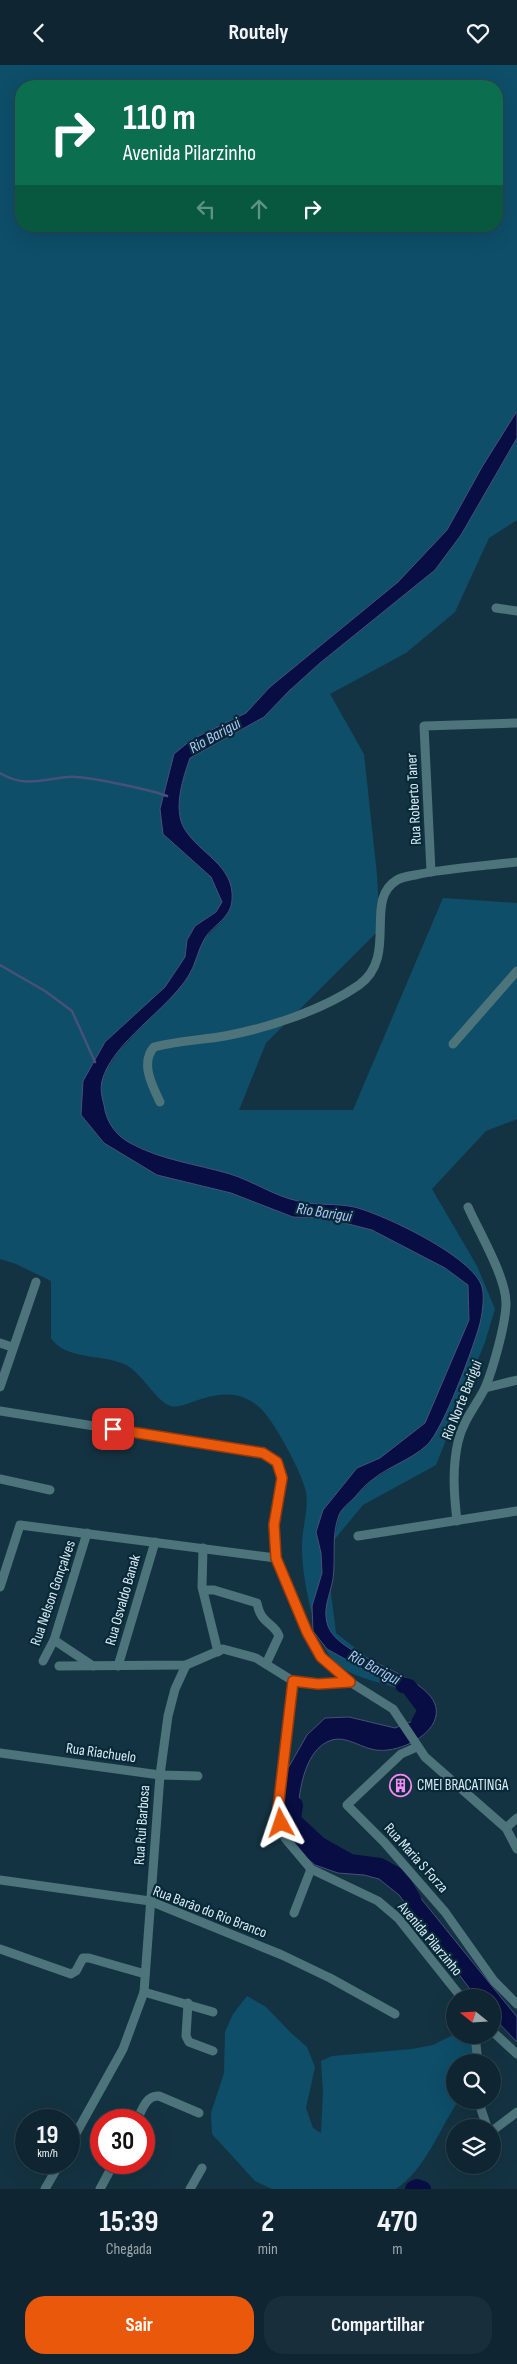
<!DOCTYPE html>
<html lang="pt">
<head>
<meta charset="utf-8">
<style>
  body { margin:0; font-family:"Sofia Sans Condensed",sans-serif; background:#182e3a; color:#f1f3f6; height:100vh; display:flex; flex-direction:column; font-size:19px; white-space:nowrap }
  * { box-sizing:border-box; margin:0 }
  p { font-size:16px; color:#9ba5ac }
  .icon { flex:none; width:28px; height:28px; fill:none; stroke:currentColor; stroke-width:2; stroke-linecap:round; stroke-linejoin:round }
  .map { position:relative; height:2124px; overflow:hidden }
  .side { display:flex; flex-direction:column; background:#0f2632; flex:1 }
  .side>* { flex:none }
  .banner { position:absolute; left:15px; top:15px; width:488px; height:152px; border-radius:20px; box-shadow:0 5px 20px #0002,0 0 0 1px #2f434d; background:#0b6e4f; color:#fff; overflow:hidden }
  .needle { width:32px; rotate:288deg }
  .fabs { position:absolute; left:446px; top:1924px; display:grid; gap:10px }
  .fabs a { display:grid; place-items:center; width:55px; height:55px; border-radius:50%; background:#0f2632; box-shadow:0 5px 20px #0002,0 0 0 1px #2f434d; font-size:25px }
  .speed { position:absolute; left:15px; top:2044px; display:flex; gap:10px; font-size:25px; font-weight:700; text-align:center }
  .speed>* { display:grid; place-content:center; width:65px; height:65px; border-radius:50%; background:#0f2632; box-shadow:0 5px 20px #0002,0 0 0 1px #2f434d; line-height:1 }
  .speed small { font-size:12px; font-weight:400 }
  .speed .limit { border:8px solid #d22; background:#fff; color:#111 }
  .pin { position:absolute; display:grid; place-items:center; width:42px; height:42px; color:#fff; margin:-21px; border-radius:10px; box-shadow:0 2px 8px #0006 }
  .me { position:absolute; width:55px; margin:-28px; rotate:355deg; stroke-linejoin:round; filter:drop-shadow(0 0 4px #0008) }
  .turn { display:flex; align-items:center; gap:18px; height:105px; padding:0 25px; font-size:22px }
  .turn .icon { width:65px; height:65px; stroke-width:2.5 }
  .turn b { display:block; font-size:35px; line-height:42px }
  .lanes { display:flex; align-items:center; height:48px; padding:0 25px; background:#0003; justify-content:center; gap:25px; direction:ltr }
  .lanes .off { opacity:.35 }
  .eta { display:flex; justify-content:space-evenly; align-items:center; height:85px; text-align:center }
  .eta b { font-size:30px; font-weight:700; line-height:35px }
  .action { display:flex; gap:10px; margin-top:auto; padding:10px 25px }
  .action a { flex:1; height:58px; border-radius:20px; background:#ea580c; color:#fff; font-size:20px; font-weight:700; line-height:58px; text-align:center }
  .action a+a { background:#182e3a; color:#f1f3f6 }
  header { display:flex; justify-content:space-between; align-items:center; height:65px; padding:0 25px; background:#0f2632; font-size:22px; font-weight:700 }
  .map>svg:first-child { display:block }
  .green { fill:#0e4e69; fill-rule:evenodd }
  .water { fill:#080d43; stroke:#475078 }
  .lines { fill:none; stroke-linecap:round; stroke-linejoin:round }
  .stream { stroke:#475078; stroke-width:2.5 }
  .river { stroke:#080d43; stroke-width:16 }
  .street { stroke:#4d737b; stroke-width:9 }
  .route-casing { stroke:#983908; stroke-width:12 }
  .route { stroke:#ea580c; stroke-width:9 }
  .labels { text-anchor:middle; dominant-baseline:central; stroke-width:4.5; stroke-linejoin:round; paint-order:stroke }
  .street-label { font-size:15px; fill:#d9ebf4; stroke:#082937 }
  .poi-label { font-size:15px; fill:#d9ebf4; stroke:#082937; text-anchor:start }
  .water-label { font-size:16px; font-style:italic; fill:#b3c5fa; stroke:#082937 }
</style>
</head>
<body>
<header><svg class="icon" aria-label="back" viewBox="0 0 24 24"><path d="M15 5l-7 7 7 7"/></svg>Routely<svg class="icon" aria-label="heart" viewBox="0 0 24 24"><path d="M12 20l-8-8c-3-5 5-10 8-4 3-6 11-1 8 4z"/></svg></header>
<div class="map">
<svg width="517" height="2124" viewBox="0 0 517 2124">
  <rect width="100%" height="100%" fill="#143342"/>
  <!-- green -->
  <g class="green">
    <path d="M 0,0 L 517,0 L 517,354 L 470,438 L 427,496 L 304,594 L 270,622 L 246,648 L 219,661 L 196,689 L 264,652 L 289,626 L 320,598 L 435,505 L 461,470 L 517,373 L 517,455 L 489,473 L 455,547 L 406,588 L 330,629 L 364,689 L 377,810 L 380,864 L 266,978 L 239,1045 L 353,1045 L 443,833 L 517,838 L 517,1054 L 486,1066 L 432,1124 L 477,1201 L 495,1244 L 485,1277 L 436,1400 L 363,1440 L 334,1475 L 340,1447 L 373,1414 L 394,1402 L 334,1431 L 329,1513 L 336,1568 L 381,1603 L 424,1625 L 435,1639 L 433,1648 C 419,1642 421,1634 408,1628 C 385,1616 355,1616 335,1597 C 314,1577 301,1509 302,1480 C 302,1463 309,1444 306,1427 C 302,1408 277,1362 264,1347 C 243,1324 220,1327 192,1337 C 186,1339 177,1343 171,1341 C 157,1338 142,1307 124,1299 C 102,1289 65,1295 51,1273 L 51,1216 L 16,1199 L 0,1194 ZM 21,21 L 496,21 L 496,161 L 21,161 ZM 216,847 L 223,855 L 204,874 L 188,912 L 119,986 L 107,1004 L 100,1020 L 106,1055 L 124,1075 L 158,1091 L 233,1110 L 264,1123 L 126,1083 L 81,1045 L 105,977 L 148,940 L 165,922 L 180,901 L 185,899 L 211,850 ZM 317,1139 L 354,1142 L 397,1158 L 449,1206 L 376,1157 Z"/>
    <path d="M 247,1931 L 266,1942 L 291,1968 L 307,1982 L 315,2002 L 306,2043 L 313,2063 L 321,2068 L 323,2027 L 321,1996 L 332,1991 L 412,1984 L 433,1980 L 455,1969 L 479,1970 L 478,1997 L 455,1998 L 455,2035 L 459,2035 C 439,2064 426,2104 396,2124 L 272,2124 L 255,2116 L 212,2069 L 211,2048 L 224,2008 L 225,1967 L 233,1949 Z"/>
  </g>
  <!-- water -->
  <path class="water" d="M 517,346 L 517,373 L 461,470 L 435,505 L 320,598 L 289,626 L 264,652 L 190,693 C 183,713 173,743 184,763 C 199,789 235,800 232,835 C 231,853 213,860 205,873 C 198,884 196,899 189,910 C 168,945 112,977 102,1016 C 100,1024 102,1032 104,1040 C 106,1056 115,1070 130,1078 C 161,1095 196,1099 230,1109 C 253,1116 274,1131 298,1136 C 316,1141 336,1138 354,1142 C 383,1149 474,1192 482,1222 C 485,1232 482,1252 479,1262 C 472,1286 443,1365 427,1380 C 411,1395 389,1401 372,1415 C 366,1419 360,1426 355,1432 C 350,1437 342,1443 339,1450 C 331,1471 336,1493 333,1514 C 330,1531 322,1544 328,1561 C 342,1599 454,1612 434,1657 C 425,1676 391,1690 371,1684 C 359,1681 345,1671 332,1675 C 303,1683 297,1734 298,1759 L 316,1780 L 346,1800 L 387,1804 L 410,1820 L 517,1952 L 517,1977 L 493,1952 L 492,1932 L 476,1932 L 399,1830 L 379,1814 L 364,1810 L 338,1808 L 315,1800 L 296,1784 L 286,1767 L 282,1746 L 287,1705 L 307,1670 L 325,1653 L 349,1652 L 395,1663 L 418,1654 L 424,1638 L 327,1584 L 313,1566 L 312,1541 L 322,1508 L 321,1488 L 316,1467 L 323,1445 L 357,1403 L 380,1393 L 425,1358 L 469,1255 L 468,1220 L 445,1203 L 372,1165 L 325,1153 L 293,1152 L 231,1128 L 157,1110 L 104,1078 L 81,1050 L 83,1016 L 105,977 L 165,922 L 185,892 L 187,875 L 195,861 L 216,847 L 222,837 L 211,812 L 163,769 L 160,744 L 174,689 L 191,675 L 246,648 L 270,622 L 398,517 L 447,465 L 482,402 Z"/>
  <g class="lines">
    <!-- stream -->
    <g class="stream">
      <path d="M 0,708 C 24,723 43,714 68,712 C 83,710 151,725 167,731"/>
      <polyline points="0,900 45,926 72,946 95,997"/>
    </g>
    <!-- river -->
    <g class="river">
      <polyline points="403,1620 409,1622 426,1645 419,1658"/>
      <polyline points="295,1740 293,1755 320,1780 350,1797 380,1801 400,1812 413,1834"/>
      <polyline points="413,2124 417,2122 423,2124"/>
    </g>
    <!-- street -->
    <g class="street">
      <polyline points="496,543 517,546"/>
      <polyline points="431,807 424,661 517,658"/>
      <polyline points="453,979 517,906"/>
      <path d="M 160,1037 C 152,1020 140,998 154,982 C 177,976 201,975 225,971 C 268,963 323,945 359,920 C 399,891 363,835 397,815 C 402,812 410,811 415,810 C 448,803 483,801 517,797"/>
      <polyline points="0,1278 12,1282"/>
      <polyline points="0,1322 36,1217"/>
      <polyline points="485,1323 517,1315"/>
      <polyline points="0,1346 263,1388 277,1397 282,1413 274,1460 276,1493 307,1567 321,1592 350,1617 393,1644 425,1692 506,1763 517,1784"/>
      <polyline points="0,1414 50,1425"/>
      <path d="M 457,1456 C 454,1430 452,1403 458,1377 C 463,1355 476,1341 485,1323 C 493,1304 506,1258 506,1238 C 506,1212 479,1167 468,1142"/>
      <polyline points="358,1471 517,1446"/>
      <polyline points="203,1483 202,1522 218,1587"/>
      <polyline points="0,1522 20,1460 276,1493"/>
      <path d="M 203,1525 L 214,1525 L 257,1538 C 261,1560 274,1557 279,1571 L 266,1599"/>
      <polyline points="54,1575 93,1601"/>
      <polyline points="43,1596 54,1575 87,1468"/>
      <polyline points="59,1601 186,1600 223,1584 256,1593 293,1616"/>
      <polyline points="118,1601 155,1477"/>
      <polyline points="350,1617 318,1619 293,1616 277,1744 285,1773 311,1804 378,1836 398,1853 461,1932"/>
      <polyline points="417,1682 401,1689 347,1740 384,1777 445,1847 494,1916 517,1939"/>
      <polyline points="0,1688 160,1710 198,1711"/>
      <polyline points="506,1763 517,1753"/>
      <polyline points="0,1815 150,1836 282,1890 330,1913 395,1949"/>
      <polyline points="294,1848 311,1804"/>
      <polyline points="0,1884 71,1909 76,1906 83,1893 89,1893 145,1909"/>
      <polyline points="144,1927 213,1947"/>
      <polyline points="188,1938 186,1971 189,1977 213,1986"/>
      <polyline points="492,1966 517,1989"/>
      <polyline points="475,1970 478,1998"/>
      <polyline points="481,2035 481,2044 487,2062"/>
      <path d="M 137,2055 C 142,2045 146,2030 159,2031 L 199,2048"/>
      <polyline points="492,2066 517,2047"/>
      <polyline points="69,2081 123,1984 144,1927 160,1710 168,1651 175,1624 186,1600"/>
      <polyline points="45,2124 60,2098"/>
      <polyline points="100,2124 114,2098"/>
      <polyline points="190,2124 202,2103"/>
    </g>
  </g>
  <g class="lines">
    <defs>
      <polyline id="route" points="113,1364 263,1388 277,1397 282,1413 274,1460 276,1493 307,1567 321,1592 350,1617 318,1619 293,1616 278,1744 281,1758"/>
    </defs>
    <!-- route casing -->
    <use href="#route" class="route-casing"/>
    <!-- route -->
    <use href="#route" class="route"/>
  </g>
  <!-- icons -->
  <defs>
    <symbol id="building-ring" viewBox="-11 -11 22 22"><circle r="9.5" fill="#082937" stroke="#f28af3" stroke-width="1.5"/><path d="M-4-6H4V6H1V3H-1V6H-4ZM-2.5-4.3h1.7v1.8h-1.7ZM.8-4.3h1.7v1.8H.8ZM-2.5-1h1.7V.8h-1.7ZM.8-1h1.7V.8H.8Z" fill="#f28af3"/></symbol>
  </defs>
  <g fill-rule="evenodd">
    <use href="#building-ring" x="388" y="1708" width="25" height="25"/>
  </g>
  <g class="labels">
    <!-- street labels -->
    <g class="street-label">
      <text transform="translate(414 734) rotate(-93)">Rua Roberto Taner</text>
      <text transform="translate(462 1335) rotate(-68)">Rio Norte Barigui</text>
      <text transform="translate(53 1528) rotate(-71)">Rua Nelson Gonçalves</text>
      <text transform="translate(123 1535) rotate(-74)">Rua Osvaldo Banak</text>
      <text transform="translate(101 1688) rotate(8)">Rua Riachuelo</text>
      <text transform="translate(142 1760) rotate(-86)">Rua Rui Barbosa</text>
      <text transform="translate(416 1793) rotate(48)">Rua Maria S Forza</text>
      <text transform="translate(210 1847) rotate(21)">Rua Barão do Rio Branco</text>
      <text transform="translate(430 1874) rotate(50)">Avenida Pilarzinho</text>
    </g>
    <!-- poi labels -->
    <g class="poi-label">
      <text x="417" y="1720">CMEI BRACATINGA</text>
    </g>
    <!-- water labels -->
    <g class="water-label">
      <text transform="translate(215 671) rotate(-29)">Rio Barigui</text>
      <text transform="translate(324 1148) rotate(9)">Rio Barigui</text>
      <text transform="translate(374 1603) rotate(28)">Rio Barigui</text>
    </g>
  </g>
</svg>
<div class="fabs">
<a><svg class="needle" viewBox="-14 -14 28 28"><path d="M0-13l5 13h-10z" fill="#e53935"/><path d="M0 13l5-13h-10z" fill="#9ba5ac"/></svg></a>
<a><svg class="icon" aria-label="search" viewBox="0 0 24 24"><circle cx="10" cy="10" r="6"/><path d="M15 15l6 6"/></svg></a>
<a><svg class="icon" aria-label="layers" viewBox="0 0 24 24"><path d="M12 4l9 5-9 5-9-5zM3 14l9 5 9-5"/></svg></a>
</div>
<div class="speed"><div>19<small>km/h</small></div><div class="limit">30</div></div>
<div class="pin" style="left:113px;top:1364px;background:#d93025"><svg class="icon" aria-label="arrive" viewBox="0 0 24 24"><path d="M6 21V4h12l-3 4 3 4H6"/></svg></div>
<svg class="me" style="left:281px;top:1758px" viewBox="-20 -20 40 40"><path d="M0-17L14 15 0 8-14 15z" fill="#ea580c" stroke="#fff" stroke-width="4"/></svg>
<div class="banner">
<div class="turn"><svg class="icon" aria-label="right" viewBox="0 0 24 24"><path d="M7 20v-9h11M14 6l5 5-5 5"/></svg><div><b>110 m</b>Avenida Pilarzinho</div></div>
<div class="lanes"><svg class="icon off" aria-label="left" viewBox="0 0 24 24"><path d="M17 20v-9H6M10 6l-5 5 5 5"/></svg><svg class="icon off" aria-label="ahead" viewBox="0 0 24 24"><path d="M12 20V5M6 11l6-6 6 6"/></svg><svg class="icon" aria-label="right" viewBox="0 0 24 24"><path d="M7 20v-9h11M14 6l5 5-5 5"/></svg></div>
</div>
</div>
<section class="side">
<div class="eta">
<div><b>15:39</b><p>Chegada</p></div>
<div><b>2</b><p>min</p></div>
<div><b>470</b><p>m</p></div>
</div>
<div class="action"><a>Sair</a><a>Compartilhar</a></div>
</section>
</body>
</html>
